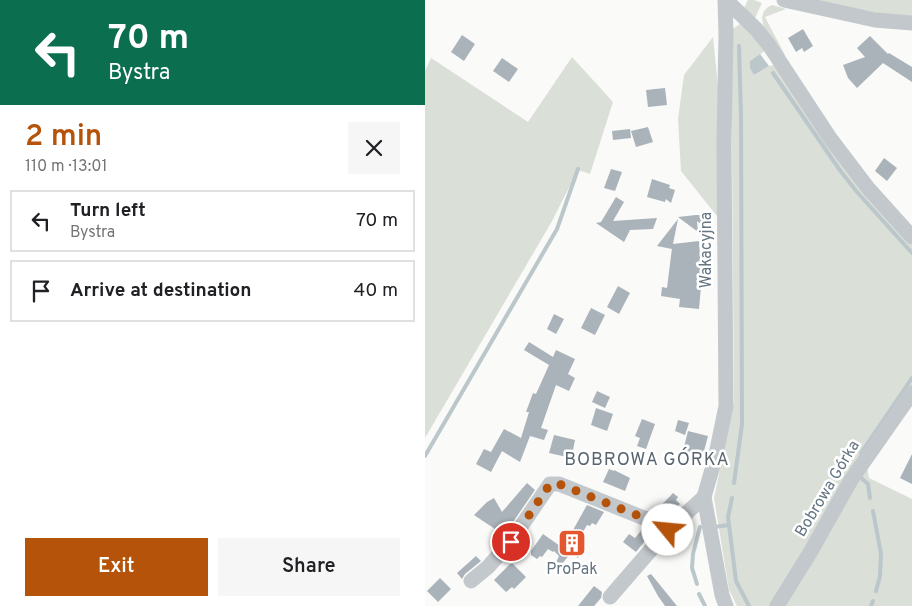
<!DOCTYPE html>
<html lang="en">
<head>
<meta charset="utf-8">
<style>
  body { margin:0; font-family:Overpass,sans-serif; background:#f6f6f6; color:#202124; height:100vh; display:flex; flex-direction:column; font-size:19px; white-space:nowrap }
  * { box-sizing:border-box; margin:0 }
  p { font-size:16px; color:#757577 }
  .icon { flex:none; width:28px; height:28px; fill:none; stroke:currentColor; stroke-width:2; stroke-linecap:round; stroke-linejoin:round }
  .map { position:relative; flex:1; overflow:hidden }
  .side { display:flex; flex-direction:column; background:#fff; width:425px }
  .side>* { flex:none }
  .top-card { background:#0b6e4f; color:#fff; overflow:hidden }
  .pin { position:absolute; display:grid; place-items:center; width:42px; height:42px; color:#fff; margin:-21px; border:2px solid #fff; border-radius:50%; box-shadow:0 1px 5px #0007 }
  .me { position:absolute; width:55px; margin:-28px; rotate:298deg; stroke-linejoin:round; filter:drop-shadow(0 0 4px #0008) }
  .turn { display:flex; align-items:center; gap:18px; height:105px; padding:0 25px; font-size:22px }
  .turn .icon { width:65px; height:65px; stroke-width:2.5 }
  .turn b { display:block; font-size:35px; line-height:42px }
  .round { display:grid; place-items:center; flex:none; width:52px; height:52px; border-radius:0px; background:#f6f6f6 }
  .overview { display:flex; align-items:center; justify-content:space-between; height:85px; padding:0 25px }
  h1 { font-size:30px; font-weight:600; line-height:38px; color:#b45309 }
  .cta { display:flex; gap:10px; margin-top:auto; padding:10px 25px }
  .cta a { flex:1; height:58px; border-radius:0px; background:#b45309; color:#fff; font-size:20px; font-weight:600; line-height:58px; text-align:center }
  .cta a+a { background:#f6f6f6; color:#202124 }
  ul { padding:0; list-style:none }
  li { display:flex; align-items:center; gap:15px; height:62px; margin:0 10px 8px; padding:0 15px; border:2px solid #e0e0e0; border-radius:0px }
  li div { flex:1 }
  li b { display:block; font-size:19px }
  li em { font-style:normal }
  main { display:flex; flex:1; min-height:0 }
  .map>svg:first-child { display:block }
  .green { fill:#dadfd7 }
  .water { fill:#bbc7cb }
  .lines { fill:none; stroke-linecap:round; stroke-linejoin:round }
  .stream { stroke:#bbc7cb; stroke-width:4 }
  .building { fill:#aab3b9 }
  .minor { stroke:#c3c8cc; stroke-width:15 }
  .route { stroke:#b45309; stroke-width:9; stroke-dasharray:0 16.2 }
  .labels { text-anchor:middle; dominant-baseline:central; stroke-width:5; stroke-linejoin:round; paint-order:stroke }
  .street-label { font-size:16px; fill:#657683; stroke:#fff }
  .poi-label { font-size:16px; fill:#657683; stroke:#fff }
  .neighbourhood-label { font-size:18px; letter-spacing:1px; fill:#57646e; stroke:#fff }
</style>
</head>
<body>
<main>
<section class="side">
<div class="top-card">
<div class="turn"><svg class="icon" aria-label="left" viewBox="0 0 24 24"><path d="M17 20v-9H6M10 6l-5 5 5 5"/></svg><div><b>70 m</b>Bystra</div></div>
</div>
<div class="overview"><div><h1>2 min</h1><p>110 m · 13:01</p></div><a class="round"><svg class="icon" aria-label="close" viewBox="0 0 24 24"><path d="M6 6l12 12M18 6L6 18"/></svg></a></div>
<ul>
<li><svg class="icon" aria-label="left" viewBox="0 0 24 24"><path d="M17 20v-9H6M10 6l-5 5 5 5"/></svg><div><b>Turn left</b><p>Bystra</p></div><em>70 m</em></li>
<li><svg class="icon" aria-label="arrive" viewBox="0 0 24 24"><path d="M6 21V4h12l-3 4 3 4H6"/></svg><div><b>Arrive at destination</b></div><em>40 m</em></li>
</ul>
<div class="cta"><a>Exit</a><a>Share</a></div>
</section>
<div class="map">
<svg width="487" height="606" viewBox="0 0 487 606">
  <rect width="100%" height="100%" fill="#fafaf8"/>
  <!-- green -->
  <g class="green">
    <polygon points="323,0 329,0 337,3 329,20 318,10"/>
    <polygon points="391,0 487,0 487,18 433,10"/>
    <path d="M 347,5 L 361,9 L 340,17 L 360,55 L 356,57 C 348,46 324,14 347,5 Z"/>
    <polygon points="318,22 341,50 325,61 329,75 344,66 350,65 487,244 487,388 442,467 444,478 487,499 487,606 312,606 304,590 289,498 309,402 306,30"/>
    <polygon points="288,37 293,87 292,216 256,171 253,119 259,75"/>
    <polygon points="147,57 188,102 165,174 153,170 126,223 0,438 0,71 6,58 103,122"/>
  </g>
  <!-- water -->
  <polygon class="water" points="335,54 344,66 329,75 325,68 325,61"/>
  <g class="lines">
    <!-- stream -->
    <g class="stream">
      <polyline points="348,73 414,169 432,192 487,253"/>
      <polyline points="436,453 487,378"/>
      <polyline points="0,456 132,229 153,169"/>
      <polyline points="435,477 443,484 445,498"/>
      <polyline points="309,483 317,424 316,116 314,46"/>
      <polyline points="307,498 303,517 311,581 324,606"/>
      <polyline points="448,511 456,554 455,576 451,591"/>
      <polyline points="289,527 304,525"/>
      <polyline points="272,584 267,568 268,554 275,527"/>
      <polyline points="274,594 280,606"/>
      <polyline points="446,606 448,601"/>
    </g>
  </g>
  <!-- building -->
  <g class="building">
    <polygon points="378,29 388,46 379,52 377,48 371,52 363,38"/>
    <polygon points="37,35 50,44 39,61 26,52"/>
    <polygon points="445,36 463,54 464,53 487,67 487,82 458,63 432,88 423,78 418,65 440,57 432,48"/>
    <polygon points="77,58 93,69 84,82 68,71"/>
    <polygon points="240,88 242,105 223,107 221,90"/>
    <polygon points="223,127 228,142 211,147 206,131"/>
    <polygon points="205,129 206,138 188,140 187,131"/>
    <polygon points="459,158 472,168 462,181 450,171"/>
    <polygon points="186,169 197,172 190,191 179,188"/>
    <polygon points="227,179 245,185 244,188 250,190 246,203 241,199 240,202 222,197"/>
    <polygon points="191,197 199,202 188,221 232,218 228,229 205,230 199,242 171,223 176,222"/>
    <polygon points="271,215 280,215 287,221 281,228 272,221 273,232 253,217"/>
    <polygon points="253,219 248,244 274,241 275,256 282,256 281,275 277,275 274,309 254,307 255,299 236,296 237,287 242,288 247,248 247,249 232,246"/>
    <polygon points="193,286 205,293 194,314 182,307"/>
    <polygon points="166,308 180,315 170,335 156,328"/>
    <polygon points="129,314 139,319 131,334 122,329"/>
    <polygon points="104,342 128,357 131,350 150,359 143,374 150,378 144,391 131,385 116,428 123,430 119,440 105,436 95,462 77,451 66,472 51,464 59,449 66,452 79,429 96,438 104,412 101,412 108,393 111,394 124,365 99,350"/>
    <polygon points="172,391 185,397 180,408 167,402"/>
    <polygon points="171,408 188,414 182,431 166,425"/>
    <polygon points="217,419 230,424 221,449 212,446 215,438 210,436"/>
    <polygon points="253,420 264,423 260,435 250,431"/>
    <polygon points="263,431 283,436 278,455 262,451 263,448 259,447"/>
    <polygon points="129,435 150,440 148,450 142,457 124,453"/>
    <polygon points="487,454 487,484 475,478"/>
    <polygon points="184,469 189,471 189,470 205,478 200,491 178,482"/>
    <polygon points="102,483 110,490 79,535 49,515 62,502 69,498 77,512"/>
    <polygon points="248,493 253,497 251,500 255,504 240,518 230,512"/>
    <polygon points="162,505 179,512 171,525 167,523 165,526 162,525 151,544 158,549 153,558 146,553 131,571 128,569 134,556 129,551 128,552 123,549 117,557 115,556 112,559 106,555 106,551 118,534 138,548"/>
    <polygon points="218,528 227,532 211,552 198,542 204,534 210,538"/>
    <polygon points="51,556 56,561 40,574 37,579 32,573"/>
    <polygon points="85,564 88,564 101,577 89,589 87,587 81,592 69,580"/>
    <polygon points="226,574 252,606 240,606 233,596 222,576"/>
    <polygon points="15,578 26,589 13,602 2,591"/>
    <polygon points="169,586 177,592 176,598 169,606 153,606"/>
  </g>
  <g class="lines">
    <!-- minor -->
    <g class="minor">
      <polyline points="300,0 301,34 299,143 301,406 290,459 279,497 297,595 301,606"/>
      <polyline points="301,0 331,29 344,45 405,138 443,188 487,237"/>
      <polyline points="359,0 450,20 487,23"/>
      <polyline points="46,581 63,567 86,541 125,484 134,484 229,522 243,530"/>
      <polyline points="185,597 243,530 279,497"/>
      <polyline points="352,606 386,551 426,480 487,393"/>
    </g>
  </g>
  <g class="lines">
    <!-- route -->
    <polyline class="route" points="86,542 125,484 134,484 229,522 243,530"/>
  </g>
  <!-- icons -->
  <defs>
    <symbol id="building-square" viewBox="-11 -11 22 22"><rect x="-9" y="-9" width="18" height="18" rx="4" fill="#e4572e" stroke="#fff"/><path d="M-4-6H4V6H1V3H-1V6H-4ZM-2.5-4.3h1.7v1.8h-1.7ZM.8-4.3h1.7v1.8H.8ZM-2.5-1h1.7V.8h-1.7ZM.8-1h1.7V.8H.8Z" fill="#fff"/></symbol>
  </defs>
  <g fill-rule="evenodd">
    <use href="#building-square" x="131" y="527" width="32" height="32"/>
  </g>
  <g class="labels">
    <!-- street labels -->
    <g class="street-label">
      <text transform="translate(282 250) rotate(-90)">Wakacyjna</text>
      <text transform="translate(403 489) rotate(-59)">Bobrowa Górka</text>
    </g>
    <!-- poi labels -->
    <g class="poi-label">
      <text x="147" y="570">ProPak</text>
    </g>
    <!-- neighbourhood labels -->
    <g class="neighbourhood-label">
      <text x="222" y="460">BOBROWA GÓRKA</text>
    </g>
  </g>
</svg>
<div class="pin" style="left:86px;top:542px;background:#d93025"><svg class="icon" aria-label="arrive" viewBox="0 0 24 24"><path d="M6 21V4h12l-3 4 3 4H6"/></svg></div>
<svg class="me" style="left:243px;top:530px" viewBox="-20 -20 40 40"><circle r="19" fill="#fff"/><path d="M0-13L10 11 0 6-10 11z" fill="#b45309"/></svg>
</div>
</main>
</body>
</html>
